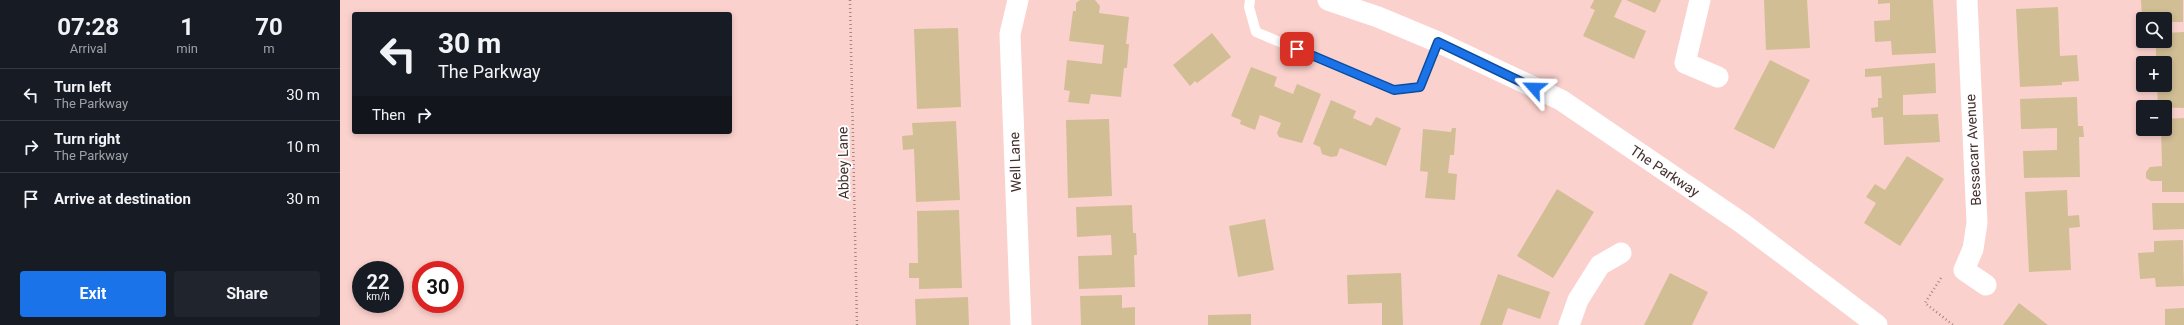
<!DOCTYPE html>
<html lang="en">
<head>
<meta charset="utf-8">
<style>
  body { margin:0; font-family:Roboto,sans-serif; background:#20242c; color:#f1f3f6; height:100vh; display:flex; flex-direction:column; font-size:15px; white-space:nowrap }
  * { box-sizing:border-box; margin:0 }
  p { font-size:13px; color:#9ea1a6 }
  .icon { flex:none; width:22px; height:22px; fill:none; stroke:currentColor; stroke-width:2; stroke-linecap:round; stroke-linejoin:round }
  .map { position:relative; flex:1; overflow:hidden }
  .panel { display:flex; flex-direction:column; background:#171b24; width:340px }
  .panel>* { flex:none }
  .top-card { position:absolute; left:12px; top:12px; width:380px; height:122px; border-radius:4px; box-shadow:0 2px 6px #0003; background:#171b24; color:#f1f3f6; overflow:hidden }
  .tools { position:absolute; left:1796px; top:12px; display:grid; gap:8px }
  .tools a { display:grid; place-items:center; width:36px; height:36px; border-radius:4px; background:#171b24; box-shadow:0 2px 6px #0003; font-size:20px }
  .speed { position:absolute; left:12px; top:261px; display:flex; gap:8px; font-size:20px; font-weight:700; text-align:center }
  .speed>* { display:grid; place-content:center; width:52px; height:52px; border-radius:50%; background:#171b24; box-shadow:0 2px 6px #0003; line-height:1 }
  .speed small { font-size:10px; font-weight:400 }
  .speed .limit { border:6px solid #d22; background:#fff; color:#111 }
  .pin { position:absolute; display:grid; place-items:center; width:34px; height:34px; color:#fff; margin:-17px; border-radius:8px; box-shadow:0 2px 6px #0006 }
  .me { position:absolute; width:44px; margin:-22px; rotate:295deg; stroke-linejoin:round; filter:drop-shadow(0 0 3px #0008) }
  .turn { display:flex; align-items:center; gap:14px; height:84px; padding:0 20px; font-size:18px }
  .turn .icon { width:52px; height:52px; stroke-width:2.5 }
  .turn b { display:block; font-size:28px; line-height:34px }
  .then { display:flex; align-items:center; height:38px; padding:0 20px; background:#0003; gap:8px; font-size:15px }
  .eta { display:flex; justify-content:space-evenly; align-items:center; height:68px; text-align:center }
  .eta b { font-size:24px; font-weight:700; line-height:28px }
  .action { display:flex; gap:8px; margin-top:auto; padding:8px 20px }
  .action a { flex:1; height:46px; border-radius:4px; background:#1a73e8; color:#fff; font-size:16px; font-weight:700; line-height:46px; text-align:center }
  .action a+a { background:#20242c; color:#f1f3f6 }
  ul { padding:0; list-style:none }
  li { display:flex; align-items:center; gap:12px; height:52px; padding:0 20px; border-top:1px solid #363941 }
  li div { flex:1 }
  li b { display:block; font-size:15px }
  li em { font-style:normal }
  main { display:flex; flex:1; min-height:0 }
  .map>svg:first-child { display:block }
  .building { fill:#d2be95 }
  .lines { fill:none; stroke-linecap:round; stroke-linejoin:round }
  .path { stroke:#a58683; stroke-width:2.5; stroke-dasharray:1 3; stroke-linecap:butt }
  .lane { stroke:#fff; stroke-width:10 }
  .street { stroke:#fff; stroke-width:21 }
  .route-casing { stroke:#114b97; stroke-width:10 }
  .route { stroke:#1a73e8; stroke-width:7 }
  .labels { text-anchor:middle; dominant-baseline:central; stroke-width:4; stroke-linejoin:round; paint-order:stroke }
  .street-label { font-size:14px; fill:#422f2d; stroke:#fefefe }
</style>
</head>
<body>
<main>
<section class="panel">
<div class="eta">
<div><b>07:28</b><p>Arrival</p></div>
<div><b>1</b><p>min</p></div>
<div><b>70</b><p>m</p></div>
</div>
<ul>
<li><svg class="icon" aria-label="left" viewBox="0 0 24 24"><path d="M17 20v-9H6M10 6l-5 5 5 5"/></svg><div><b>Turn left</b><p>The Parkway</p></div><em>30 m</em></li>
<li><svg class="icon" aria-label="right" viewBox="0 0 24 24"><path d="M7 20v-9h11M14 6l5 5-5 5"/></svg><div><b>Turn right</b><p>The Parkway</p></div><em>10 m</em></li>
<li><svg class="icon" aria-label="arrive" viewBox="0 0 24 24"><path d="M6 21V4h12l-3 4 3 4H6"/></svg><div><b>Arrive at destination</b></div><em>30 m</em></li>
</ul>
<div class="action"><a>Exit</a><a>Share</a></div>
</section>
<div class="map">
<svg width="1844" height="325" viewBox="0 0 1844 325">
  <rect width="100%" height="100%" fill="#fbd1cd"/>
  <!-- building -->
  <g class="building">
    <polygon points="740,0 755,0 760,6 759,13 789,17 786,44 789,44 787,68 784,68 781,97 751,94 749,104 728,102 730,91 724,90 727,60 762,64 763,53 764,45 729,41 733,11 736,11 736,3"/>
    <polygon points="1254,0 1282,0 1274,17 1306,31 1294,59 1243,36 1255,10 1250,8"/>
    <polygon points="1286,0 1321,0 1315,13"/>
    <polygon points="1424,0 1467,0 1470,48 1426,50"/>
    <polygon points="1538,0 1593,0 1596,53 1552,55 1551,41 1535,42 1534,21 1550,20 1550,3 1538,4"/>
    <polygon points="1801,0 1843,0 1843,22 1825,22 1825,19 1802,19"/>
    <polygon points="1718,7 1720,56 1737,55 1739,81 1722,82 1722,85 1680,87 1676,9"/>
    <polygon points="618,28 621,107 577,109 574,29"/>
    <polygon points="1844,32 1844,108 1818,107 1817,85 1825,85 1825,63 1816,63 1816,41 1825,41 1825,33"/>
    <polygon points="872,33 891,57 857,83 855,81 850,86 833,65"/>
    <polygon points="1430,60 1470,80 1434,149 1394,129"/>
    <polygon points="1595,63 1596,93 1563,95 1563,115 1598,114 1600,142 1544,145 1543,117 1532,118 1531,108 1538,107 1538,98 1542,98 1541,76 1525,77 1525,69"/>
    <polygon points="911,67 937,77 934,86 943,90 953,94 957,84 981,94 962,143 939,137 937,133 941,123 920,115 915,130 900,124 901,120 891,116"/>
    <polygon points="1737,97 1738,126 1743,126 1744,137 1739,137 1740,177 1684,178 1683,151 1717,150 1717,128 1681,129 1680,99"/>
    <polygon points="991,100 1016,111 1013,118 1031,126 1036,117 1061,128 1046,166 1000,148 997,156 991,157 982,154 980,147 973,144"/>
    <polygon points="1844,118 1844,192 1822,192 1822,181 1811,181 1806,178 1806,172 1810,167 1822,166 1821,129 1825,129 1825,119"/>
    <polygon points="769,119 772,196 728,198 726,120"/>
    <polygon points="616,121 620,200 576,202 574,149 563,150 562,136 573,135 572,123"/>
    <polygon points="1112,128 1116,128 1114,155 1110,155 1108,173 1117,174 1115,200 1085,198 1088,172 1080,171 1083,129 1111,132"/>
    <polygon points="1567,156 1604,179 1560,246 1524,223 1536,203 1526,197 1535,184 1545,190"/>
    <polygon points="1217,189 1254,212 1213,278 1177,256"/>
    <polygon points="1727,190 1728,216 1739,215 1740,227 1729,228 1731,270 1689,272 1685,192"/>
    <polygon points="1812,203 1844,203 1844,229 1813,230"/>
    <polygon points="792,205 793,233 796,233 797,255 794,255 795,287 739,289 738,256 772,255 771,235 737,237 736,207"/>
    <polygon points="619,210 622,288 579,289 579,278 569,278 569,263 578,263 577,211"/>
    <polygon points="925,219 934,270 898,277 889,226"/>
    <polygon points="1843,240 1844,286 1816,287 1815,278 1800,279 1798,253 1814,252 1814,241"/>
    <polygon points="1061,273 1063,325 1042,325 1042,303 1008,304 1007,275"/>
    <polygon points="1330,273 1368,292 1352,325 1304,325"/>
    <polygon points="1158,274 1210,292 1200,319 1168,308 1162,325 1140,325"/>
    <polygon points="782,295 782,308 795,307 795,325 741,325 740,296"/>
    <polygon points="628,297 629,325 576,325 575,299"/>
    <polygon points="1679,303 1708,325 1663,325"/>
    <polygon points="1844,308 1844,325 1825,325 1825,309"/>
    <polygon points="911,314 911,325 868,325 868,315"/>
  </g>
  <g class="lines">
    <!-- path -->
    <g class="path">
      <polyline points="510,0 517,325"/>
      <polyline points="1601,278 1585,303 1613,325"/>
    </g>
    <!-- lane -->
    <polyline class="lane" points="910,0 909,7 916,32 1054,90 1080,87 1098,42"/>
    <!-- street -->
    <g class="street">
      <polyline points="678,0 670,34 681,325"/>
      <polyline points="988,0 1038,17 1098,42 1221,100 1402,223 1537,325"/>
      <polyline points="1360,0 1345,63 1378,77"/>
      <polyline points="1627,0 1637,223 1633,249 1624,270 1646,285"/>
      <polyline points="1229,325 1238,300 1260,265 1281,253"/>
    </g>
  </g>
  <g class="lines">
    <defs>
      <polyline id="route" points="957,49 1054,90 1080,87 1098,42 1194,88"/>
    </defs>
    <!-- route casing -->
    <use href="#route" class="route-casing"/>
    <!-- route -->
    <use href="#route" class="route"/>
  </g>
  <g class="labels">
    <!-- street labels -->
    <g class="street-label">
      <text transform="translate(1633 150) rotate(-93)">Bessacarr Avenue</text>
      <text transform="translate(675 162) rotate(-92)">Well Lane</text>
      <text transform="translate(503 163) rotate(-91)">Abbey Lane</text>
      <text transform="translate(1325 171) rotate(34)">The Parkway</text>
    </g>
  </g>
</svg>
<div class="tools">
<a><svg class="icon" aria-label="search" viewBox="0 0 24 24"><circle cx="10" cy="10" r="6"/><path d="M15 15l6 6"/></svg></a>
<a>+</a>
<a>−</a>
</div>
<div class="speed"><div>22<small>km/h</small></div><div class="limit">30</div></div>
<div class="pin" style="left:957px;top:49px;background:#d93025"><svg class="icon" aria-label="arrive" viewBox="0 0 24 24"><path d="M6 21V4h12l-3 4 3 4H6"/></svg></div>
<svg class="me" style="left:1194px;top:88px" viewBox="-20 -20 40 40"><path d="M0-17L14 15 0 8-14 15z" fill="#1a73e8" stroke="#fff" stroke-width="4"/></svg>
<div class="top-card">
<div class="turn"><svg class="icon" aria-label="left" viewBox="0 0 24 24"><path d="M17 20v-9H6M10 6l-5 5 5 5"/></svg><div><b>30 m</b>The Parkway</div></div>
<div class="then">Then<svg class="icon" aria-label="right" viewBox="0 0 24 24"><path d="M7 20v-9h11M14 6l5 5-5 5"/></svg></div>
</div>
</div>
</main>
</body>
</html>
